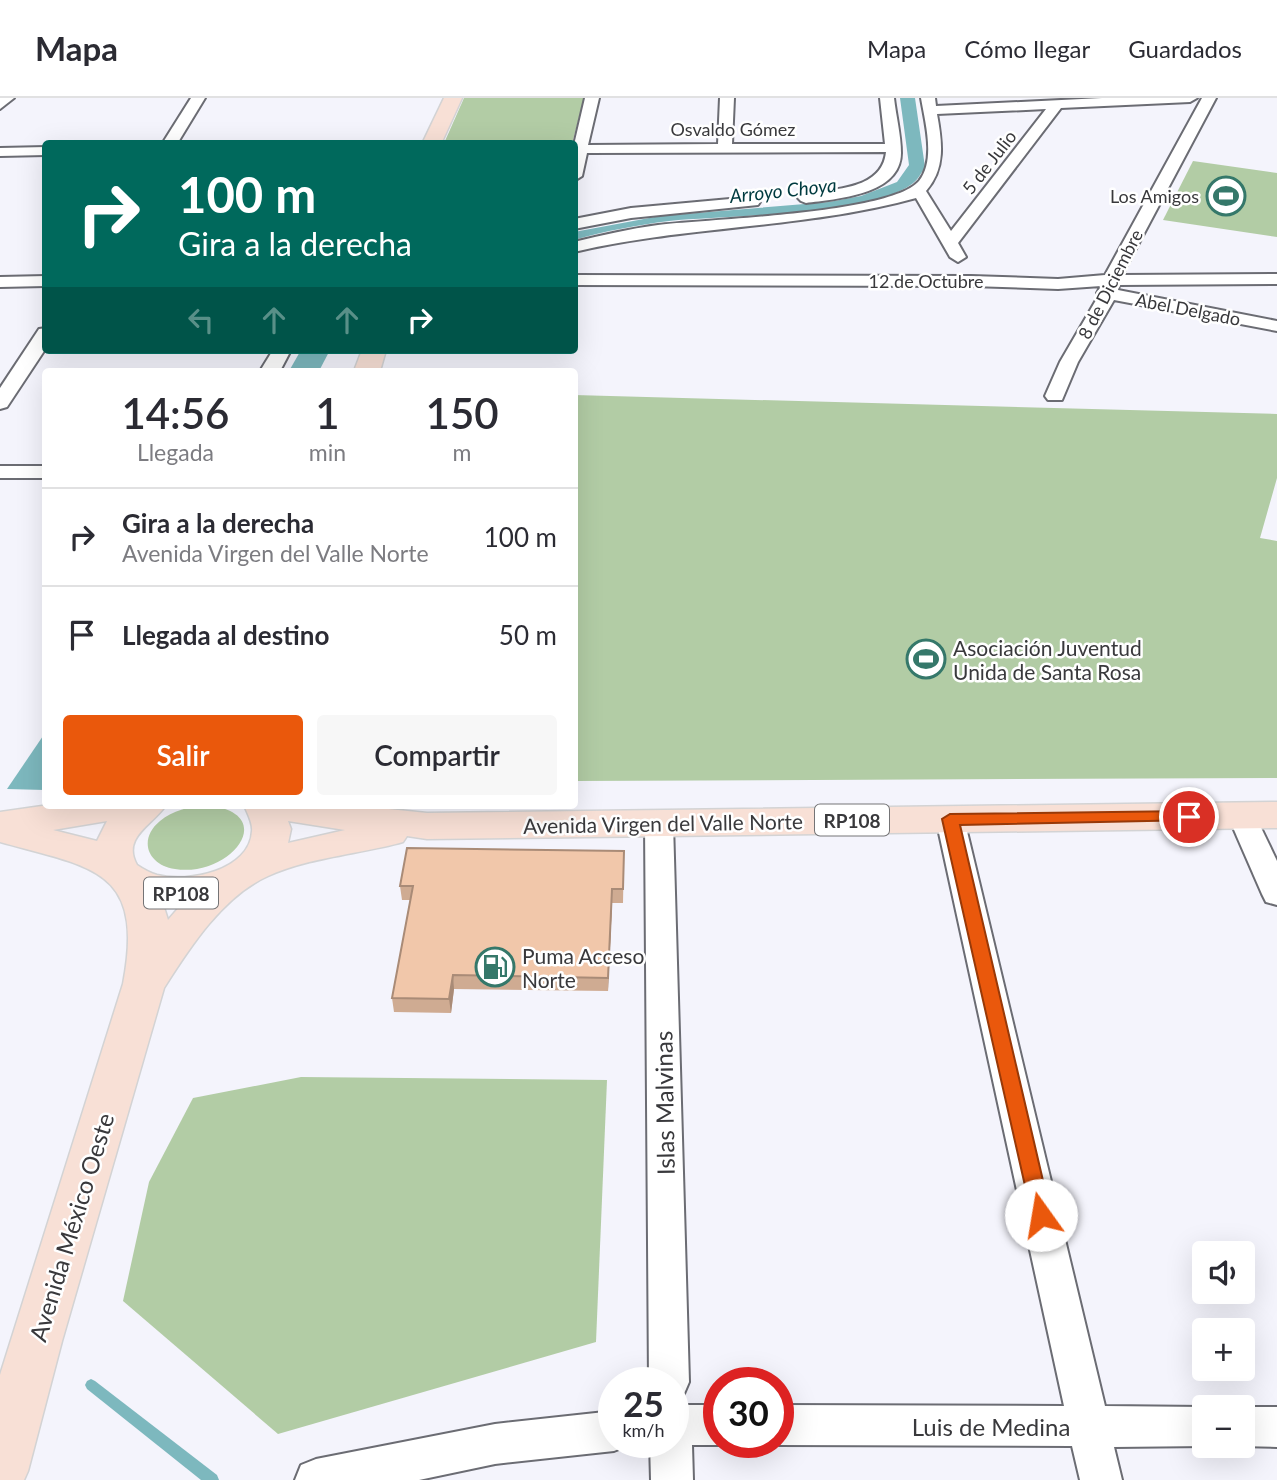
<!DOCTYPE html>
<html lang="es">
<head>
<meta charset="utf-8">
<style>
  body { margin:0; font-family:Lato,sans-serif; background:#f7f7f7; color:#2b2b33; height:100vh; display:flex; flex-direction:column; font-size:26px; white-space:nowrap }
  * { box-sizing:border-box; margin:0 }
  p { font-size:23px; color:#7c7c81 }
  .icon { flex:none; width:38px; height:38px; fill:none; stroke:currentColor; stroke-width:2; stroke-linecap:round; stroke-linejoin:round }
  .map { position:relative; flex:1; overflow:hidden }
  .side { position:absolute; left:42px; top:270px; width:536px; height:441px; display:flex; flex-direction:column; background:#fff; border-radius:7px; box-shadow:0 7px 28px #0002 }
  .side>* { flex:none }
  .top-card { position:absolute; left:42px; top:42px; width:536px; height:214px; border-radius:7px; box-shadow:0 7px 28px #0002; background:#00695c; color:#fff; overflow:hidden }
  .controls { position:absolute; left:1192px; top:1143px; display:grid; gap:14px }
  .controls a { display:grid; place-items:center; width:63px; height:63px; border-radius:7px; background:#fff; box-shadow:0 7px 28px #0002; font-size:35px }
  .speed { position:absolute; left:598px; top:1269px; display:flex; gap:14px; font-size:35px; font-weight:700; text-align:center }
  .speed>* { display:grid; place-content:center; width:91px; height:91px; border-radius:50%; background:#fff; box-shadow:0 7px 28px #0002; line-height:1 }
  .speed small { font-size:18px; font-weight:400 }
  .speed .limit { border:10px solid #d22; background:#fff; color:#111 }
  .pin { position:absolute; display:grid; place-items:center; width:60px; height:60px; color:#fff; margin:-30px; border:4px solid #fff; border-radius:50%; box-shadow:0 2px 7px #0007 }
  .me { position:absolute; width:77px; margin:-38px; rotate:347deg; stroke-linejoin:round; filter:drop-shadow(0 0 5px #0008) }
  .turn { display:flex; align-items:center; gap:24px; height:147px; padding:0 21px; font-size:32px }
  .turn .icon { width:91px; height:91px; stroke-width:2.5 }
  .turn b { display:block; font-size:49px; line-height:60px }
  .lanes { display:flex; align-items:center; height:66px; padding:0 21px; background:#0003; justify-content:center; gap:35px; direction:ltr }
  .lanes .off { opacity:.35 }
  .eta { display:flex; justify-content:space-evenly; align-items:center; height:119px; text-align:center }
  .eta b { font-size:42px; font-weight:600; line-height:49px }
  .action { display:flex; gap:14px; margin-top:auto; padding:14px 21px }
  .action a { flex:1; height:80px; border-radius:7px; background:#ea580c; color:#fff; font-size:28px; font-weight:600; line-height:80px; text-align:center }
  .action a+a { background:#f7f7f7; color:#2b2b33 }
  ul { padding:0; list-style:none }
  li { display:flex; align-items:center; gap:21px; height:98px; padding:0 21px; border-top:2px solid #e1e1e2 }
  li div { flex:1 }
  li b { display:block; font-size:26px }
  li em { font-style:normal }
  header { display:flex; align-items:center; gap:42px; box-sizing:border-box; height:98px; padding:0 35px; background:#fff; border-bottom:2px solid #e1e1e2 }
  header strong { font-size:33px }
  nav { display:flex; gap:38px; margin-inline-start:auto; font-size:24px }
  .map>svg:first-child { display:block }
  .green { fill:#b2cca5 }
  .water { fill:#7db8be }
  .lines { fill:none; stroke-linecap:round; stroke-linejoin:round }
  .stream { fill:#7db8be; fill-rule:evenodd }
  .minor-casing { stroke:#6b6c73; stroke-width:4 }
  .major-casing { stroke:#d3d3d4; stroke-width:3 }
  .minor { fill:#fff; fill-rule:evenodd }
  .major { fill:#f8e0d6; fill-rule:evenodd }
  .wall { fill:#cfab92 }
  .shaded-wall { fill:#a98b77 }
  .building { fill:#f1c7aa; stroke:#a98b77; stroke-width:2 }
  .route { fill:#ea580c; stroke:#983908; stroke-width:2 }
  .labels { text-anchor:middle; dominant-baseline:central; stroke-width:5; stroke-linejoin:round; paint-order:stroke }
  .far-street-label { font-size:18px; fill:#39393c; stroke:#fff }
  .far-poi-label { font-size:18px; fill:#39393c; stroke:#fff; text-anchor:end }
  .far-water-label { font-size:19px; font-style:italic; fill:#003b3f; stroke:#fff }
  .shield { fill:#fff; stroke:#747476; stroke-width:2 }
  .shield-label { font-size:19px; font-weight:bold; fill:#39393c }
  .poi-label { font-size:21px; fill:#39393c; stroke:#fff; text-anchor:start }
  .street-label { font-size:21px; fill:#39393c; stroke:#fff }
  .near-street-label { font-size:24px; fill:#39393c; stroke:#fff }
</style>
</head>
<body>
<header>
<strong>Mapa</strong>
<nav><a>Mapa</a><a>Cómo llegar</a><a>Guardados</a></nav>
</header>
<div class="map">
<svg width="1277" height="1382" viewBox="0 0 1277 1382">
  <rect width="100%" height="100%" fill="#f4f4fc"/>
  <!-- green -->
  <g class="green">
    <polygon points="464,0 584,0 573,42 569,45 447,45 445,43"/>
    <polygon points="1193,63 1277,75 1277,139 1163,122"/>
    <polygon points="574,297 1277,316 1277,380 1260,440 1277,443 1277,680 574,683"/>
    <path d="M 205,707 C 282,714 231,780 175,771 C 147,767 138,741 160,723 C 173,712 189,709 205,707 Z"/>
    <polygon points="301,979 607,982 596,1244 278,1336 123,1203 149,1084 193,1000"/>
  </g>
  <!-- water -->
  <g class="water">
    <path d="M 900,0 L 915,0 L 925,69 C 921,75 918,82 912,86 C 866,119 729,117 669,123 C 637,127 605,133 574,142 L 574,134 L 660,118 L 829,104 L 861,98 L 897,84 L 909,67 Z"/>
    <polygon points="301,252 330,252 319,273 289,273"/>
    <polygon points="45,635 45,692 7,691"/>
  </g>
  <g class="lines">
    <!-- stream -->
    <polygon class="stream" points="91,1281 95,1283 217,1377 219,1382 201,1382 87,1291 85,1287 87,1283"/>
    <defs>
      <g id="minor">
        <polygon points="0,0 14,0 0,11"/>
        <polygon points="191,0 205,0 177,46 162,46"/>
        <path d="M 585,0 L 599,0 L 588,47 L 718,46 L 720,0 L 734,0 L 732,46 L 885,46 L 880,0 L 894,0 C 896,18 901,37 901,55 C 901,97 836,101 806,105 L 801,103 L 798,100 L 801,97 C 829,90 882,94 886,54 L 587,55 L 582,78 L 574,83 L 574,47 Z"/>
        <path d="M 921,0 L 935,0 L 936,8 L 1102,0 L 1197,0 L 1190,4 L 1061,10 L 958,145 L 966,159 L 958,164 L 950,159 L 916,100 C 804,131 687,127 574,154 L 574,144 C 602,137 629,131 658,127 C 707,121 891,116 919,83 C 936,62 925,24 921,0 ZM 1046,11 L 951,133 L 926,93 C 946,70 942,44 937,16 Z"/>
        <polygon points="1202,0 1216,0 1122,177 1277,176 1277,186 1119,187 1118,192 1277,223 1277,233 1114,202 1078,264 1062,302 1048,302 1045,298 1060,264 1099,197 1097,195 1101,188 1058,191 971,188 574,187 574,177 971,178 1058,181 1105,177"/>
        <polygon points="46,49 46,57 0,58 0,50"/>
        <polygon points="752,99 760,104 758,107 631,120 574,131 574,121 631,110"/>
        <polygon points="46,178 46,188 0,189 0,179"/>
        <polygon points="46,230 46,250 7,309 0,311 0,290 39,231"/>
        <polygon points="273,252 291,252 280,273 260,273"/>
        <rect x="0" y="368" width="46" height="12"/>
        <polygon points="1242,708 1252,711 1277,763 1277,807 1266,804 1262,796 1228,718 1232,711"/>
        <polygon points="950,711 960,714 964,721 1105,1308 1204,1309 1204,1348 1208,1348 1114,1349 1122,1382 1080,1382 1072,1348 779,1347 771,1344 779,1344 779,1307 1064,1308 936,721 940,714"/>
        <polygon points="659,715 669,718 673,725 689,1284 683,1298 674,1301 674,1284 649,1284 645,725 649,718"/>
        <polygon points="674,1307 719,1307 719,1344 727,1344 719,1347 692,1347 693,1382 651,1382 650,1344 674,1344"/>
        <polygon points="1242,1309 1277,1309 1277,1349 1238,1348 1242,1348"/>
        <polygon points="614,1313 614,1344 630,1344 629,1347 614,1353 495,1366 419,1382 295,1382 301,1367 316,1361 495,1326"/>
      </g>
      <g id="major">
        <polygon points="444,0 462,0 441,46 422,46"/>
        <polygon points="362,252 386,252 380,273 354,273"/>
        <path d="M 1277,704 L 1277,730 L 427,741 L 407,738 L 403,744 C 360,756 310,759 268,778 C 223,798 190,849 164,890 L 62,1243 L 28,1373 L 24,1382 L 0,1382 L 0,1277 L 123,886 C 145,770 93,770 0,744 L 0,714 L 49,707 L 166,707 C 154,726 121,739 137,767 C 143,771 150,775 157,777 C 188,785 250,773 252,733 C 253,725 247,715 244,707 L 350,707 L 427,715 ZM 107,723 L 97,743 L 53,732 ZM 288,723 L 345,732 L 288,745 L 291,731 ZM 163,806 L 181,807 L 168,822 Z"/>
      </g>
    </defs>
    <!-- minor casing -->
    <use href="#minor" class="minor-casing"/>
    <!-- major casing -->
    <use href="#major" class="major-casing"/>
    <!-- minor -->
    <use href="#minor" class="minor"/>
    <!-- major -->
    <use href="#major" class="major"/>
  </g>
  <!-- wall -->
  <polygon class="wall" points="624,753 623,805 612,805 608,893 454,891 451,915 394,914 392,900 410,802 402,802 400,788"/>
  <!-- shaded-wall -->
  <g class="shaded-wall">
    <polygon points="612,791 612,805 608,893 608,880"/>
    <polygon points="453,877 454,891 451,915 449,901"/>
  </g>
  <!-- building -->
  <polygon class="building" points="407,750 624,753 623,791 612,791 608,880 453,877 449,901 392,900 413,788 400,788"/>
  <!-- route -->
  <polygon class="route" points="1189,713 1195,715 1197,719 1195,722 960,727 1051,1117 1048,1123 1041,1126 1033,1123 942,721 950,716"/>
  <!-- icons -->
  <defs>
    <symbol id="stadium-ring" viewBox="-11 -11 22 22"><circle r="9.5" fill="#fff" stroke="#35786a" stroke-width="1.5"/><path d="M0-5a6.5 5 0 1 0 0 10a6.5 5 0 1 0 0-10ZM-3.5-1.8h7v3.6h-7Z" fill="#35786a"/></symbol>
    <symbol id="fuel-ring" viewBox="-11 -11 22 22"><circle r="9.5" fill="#fff" stroke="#35786a" stroke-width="1.5"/><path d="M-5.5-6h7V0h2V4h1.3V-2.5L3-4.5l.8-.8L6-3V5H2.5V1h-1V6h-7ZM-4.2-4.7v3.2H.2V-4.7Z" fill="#35786a"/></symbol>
  </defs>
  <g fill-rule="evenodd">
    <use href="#stadium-ring" x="1204" y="76" width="44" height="44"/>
    <use href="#stadium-ring" x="904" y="539" width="44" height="44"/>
    <use href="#fuel-ring" x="473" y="847" width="44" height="44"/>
  </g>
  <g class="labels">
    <!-- far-street labels -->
    <g class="far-street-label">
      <text x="733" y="31">Osvaldo Gómez</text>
      <text transform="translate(989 64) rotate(-52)">5 de Julio</text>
      <text x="926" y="183">12 de Octubre</text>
      <text transform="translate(1110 186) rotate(-63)">8 de Diciembre</text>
      <text transform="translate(1188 211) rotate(11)">Abel Delgado</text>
    </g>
    <!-- far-poi labels -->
    <g class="far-poi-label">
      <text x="1199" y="98">Los Amigos</text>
    </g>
    <!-- far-water labels -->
    <g class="far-water-label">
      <text transform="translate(783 92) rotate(-6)">Arroyo Choya</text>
    </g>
    <!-- shield labels -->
    <g class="shield">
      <rect x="815" y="706.5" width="74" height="31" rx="5"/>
      <rect x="144" y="779.5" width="74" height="31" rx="5"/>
    </g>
    <g class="shield-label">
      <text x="852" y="722">RP108</text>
      <text x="181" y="795">RP108</text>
    </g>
    <!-- poi labels -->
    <g class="poi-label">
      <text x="953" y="549">Asociación Juventud<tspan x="953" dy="24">Unida de Santa Rosa</tspan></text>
      <text x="522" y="857">Puma Acceso<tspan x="522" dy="24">Norte</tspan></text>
    </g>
    <!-- street labels -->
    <g class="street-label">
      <text transform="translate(663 725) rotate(-1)">Avenida Virgen del Valle Norte</text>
    </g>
    <!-- near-street labels -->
    <g class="near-street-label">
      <text transform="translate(664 1005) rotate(-91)">Islas Malvinas</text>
      <text transform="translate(71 1129) rotate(-73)">Avenida México Oeste</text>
      <text x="991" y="1328">Luis de Medina</text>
    </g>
  </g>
</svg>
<div class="controls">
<a><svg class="icon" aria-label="sound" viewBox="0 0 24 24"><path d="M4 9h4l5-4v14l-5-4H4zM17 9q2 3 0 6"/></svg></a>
<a>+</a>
<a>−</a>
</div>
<div class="speed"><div>25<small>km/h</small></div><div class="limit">30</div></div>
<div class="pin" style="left:1189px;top:719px;background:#d93025"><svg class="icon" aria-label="arrive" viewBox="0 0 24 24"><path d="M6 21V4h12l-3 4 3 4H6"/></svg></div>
<svg class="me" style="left:1041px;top:1117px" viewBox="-20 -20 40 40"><circle r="19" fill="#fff"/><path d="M0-13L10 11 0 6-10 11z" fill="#ea580c"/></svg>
<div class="top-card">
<div class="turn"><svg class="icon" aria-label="right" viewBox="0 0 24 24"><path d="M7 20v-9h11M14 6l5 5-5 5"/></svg><div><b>100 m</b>Gira a la derecha</div></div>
<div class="lanes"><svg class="icon off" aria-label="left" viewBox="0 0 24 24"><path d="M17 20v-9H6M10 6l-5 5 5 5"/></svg><svg class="icon off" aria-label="ahead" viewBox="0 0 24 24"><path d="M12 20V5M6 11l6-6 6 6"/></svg><svg class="icon off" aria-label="ahead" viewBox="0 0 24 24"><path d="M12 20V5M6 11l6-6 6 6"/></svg><svg class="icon" aria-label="right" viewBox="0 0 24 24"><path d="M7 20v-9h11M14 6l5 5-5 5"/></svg></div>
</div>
<section class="side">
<div class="eta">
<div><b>14:56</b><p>Llegada</p></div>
<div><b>1</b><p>min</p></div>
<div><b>150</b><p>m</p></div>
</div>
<ul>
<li><svg class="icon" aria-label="right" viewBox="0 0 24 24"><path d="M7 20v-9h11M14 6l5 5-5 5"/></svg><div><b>Gira a la derecha</b><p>Avenida Virgen del Valle Norte</p></div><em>100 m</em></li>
<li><svg class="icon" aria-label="arrive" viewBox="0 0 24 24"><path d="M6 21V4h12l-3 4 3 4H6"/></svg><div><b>Llegada al destino</b></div><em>50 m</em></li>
</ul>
<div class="action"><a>Salir</a><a>Compartir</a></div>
</section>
</div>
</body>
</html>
